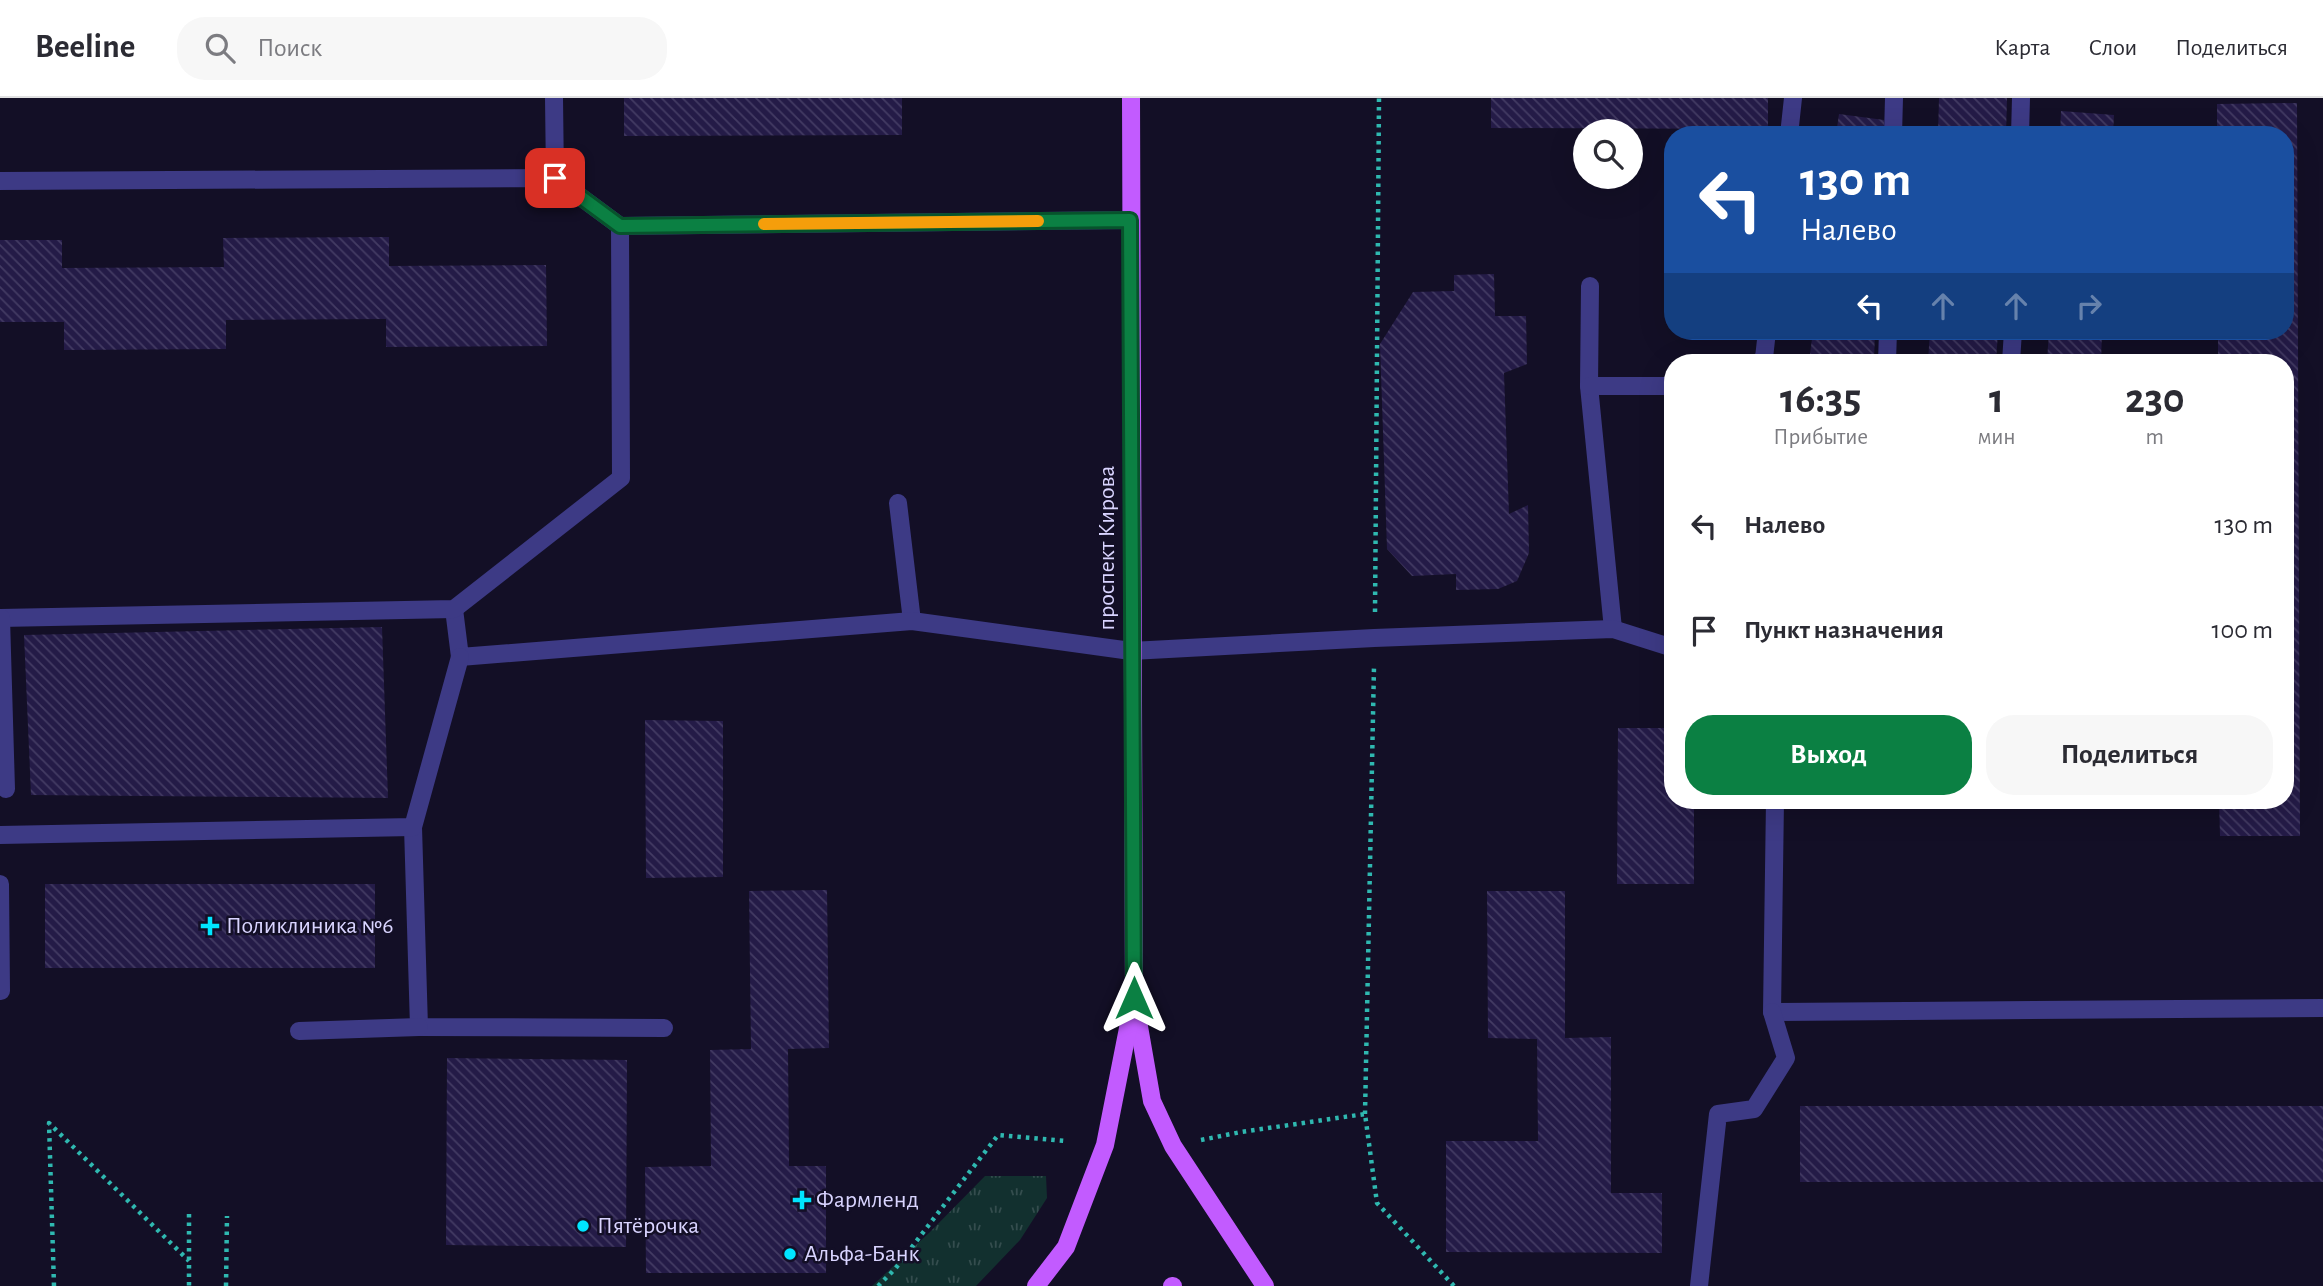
<!DOCTYPE html>
<html lang="ru">
<head>
<meta charset="utf-8">
<style>
  body { margin:0; font-family:"Alegreya Sans",sans-serif; background:#f7f7f7; color:#2b2b33; height:100vh; display:flex; flex-direction:column; font-size:26px; white-space:nowrap }
  * { box-sizing:border-box; margin:0 }
  p { font-size:23px; color:#7c7c81 }
  .icon { flex:none; width:38px; height:38px; fill:none; stroke:currentColor; stroke-width:2; stroke-linecap:round; stroke-linejoin:round }
  .map { position:relative; flex:1; overflow:hidden }
  .details { position:absolute; left:1664px; top:256px; width:630px; height:455px; display:flex; flex-direction:column; background:#fff; border-radius:28px; box-shadow:0 7px 28px #0002 }
  .details>* { flex:none }
  .banner { position:absolute; left:1664px; top:28px; width:630px; height:214px; border-radius:28px; box-shadow:0 7px 28px #0002; background:#1a4fa0; color:#fff; overflow:hidden }
  .fabs { position:absolute; left:1573px; top:21px; display:grid; gap:14px }
  .fabs a { display:grid; place-items:center; width:70px; height:70px; border-radius:50%; background:#fff; box-shadow:0 7px 28px #0002; font-size:35px }
  .pin { position:absolute; display:grid; place-items:center; width:60px; height:60px; color:#fff; margin:-30px; border-radius:14px; box-shadow:0 4px 10px #0006 }
  .me { position:absolute; width:77px; margin:-38px; rotate:0deg; stroke-linejoin:round; filter:drop-shadow(0 0 5px #0008) }
  .turn { display:flex; align-items:center; gap:24px; height:147px; padding:0 21px; font-size:32px }
  .turn .icon { width:91px; height:91px; stroke-width:2.5 }
  .turn b { display:block; font-size:49px; line-height:60px }
  .lanes { display:flex; align-items:center; height:66px; padding:0 21px; background:#0003; justify-content:center; gap:35px; direction:ltr }
  .lanes .off { opacity:.35 }
  .eta { display:flex; justify-content:space-evenly; align-items:center; height:119px; text-align:center }
  .eta b { font-size:42px; font-weight:700; line-height:49px }
  .cta { display:flex; gap:14px; margin-top:auto; padding:14px 21px }
  .cta a { flex:1; height:80px; border-radius:28px; background:#0b8043; color:#fff; font-size:28px; font-weight:700; line-height:80px; text-align:center }
  .cta a+a { background:#f7f7f7; color:#2b2b33 }
  ul { padding:0; list-style:none }
  li { display:flex; align-items:center; gap:21px; height:105px; padding:0 21px }
  li div { flex:1 }
  li b { display:block; font-size:26px }
  li em { font-style:normal }
  header { display:flex; align-items:center; gap:42px; box-sizing:border-box; height:98px; padding:0 35px; background:#fff; border-bottom:2px solid #e1e1e2 }
  header strong { font-size:33px }
  nav { display:flex; gap:38px; margin-inline-start:auto; font-size:24px }
  .search { width:490px; height:63px; background:#f7f7f7; display:flex; align-items:center; gap:18px; box-sizing:border-box; padding:0 24px; border-radius:28px; color:#7c7c81; font-size:26px }
  .map>svg:first-child { display:block }
  .grass { fill:url(#grass-tufts) }
  .building { fill:url(#building-back-hatch) }
  .lines { fill:none; stroke-linecap:round; stroke-linejoin:round }
  .path { stroke:#2fb8b0; stroke-width:4.5; stroke-dasharray:3.5 5; stroke-linecap:butt }
  .minor { stroke:#3d3a85; stroke-width:18 }
  .major { stroke:#c25bff; stroke-width:18 }
  .route-casing { stroke:#07532c; stroke-width:18 }
  .route { stroke:#0b8043; stroke-width:12 }
  .slow { stroke:#f59e0b; stroke-width:12 }
  .poi-dot { fill:#00e5ff; stroke:#130f26; stroke-width:2.5 }
  .labels { text-anchor:middle; dominant-baseline:central; stroke-width:5; stroke-linejoin:round; paint-order:stroke }
  .street-label { font-size:24px; fill:#d9d4ff; stroke:#130f26 }
  .poi-label { font-size:24px; fill:#d9d4ff; stroke:#130f26; text-anchor:start }
</style>
</head>
<body>
<header>
<strong>Beeline</strong>
<div class="search"><svg class="icon" aria-label="search" viewBox="0 0 24 24"><circle cx="10" cy="10" r="6"/><path d="M15 15l6 6"/></svg>Поиск</div>
<nav><a>Карта</a><a>Слои</a><a>Поделиться</a></nav>
</header>
<div class="map">
<svg width="2323" height="1188" viewBox="0 0 2323 1188">
  <defs>
    <pattern id="grass-tufts" width="24" height="20" patternUnits="userSpaceOnUse" patternTransform="scale(1.75)"><rect width="24" height="20" fill="#12302f"/><path d="M3 7l-1-3M5 7V3M7 7l1-3M15 17l-1-3M17 17v-4M19 17l1-3" fill="none" stroke="#344d4e"/></pattern>
    <pattern id="building-back-hatch" width="6" height="6" patternUnits="userSpaceOnUse" patternTransform="scale(1.75)"><rect width="6" height="6" fill="#241b47"/><path d="M-1 5l2 2M0 0l6 6M5-1l2 2" fill="none" stroke="#433b63"/></pattern>
  </defs>
  <rect width="100%" height="100%" fill="#130f26"/>
  <!-- grass -->
  <polygon class="grass" points="985,1078 1046,1078 1047,1100 1020,1142 976,1188 872,1188 930,1134"/>
  <!-- building -->
  <g class="building">
    <polygon points="624,0 902,0 902,37 624,38"/>
    <polygon points="1491,0 1768,0 1768,31 1491,30"/>
    <polygon points="1939,0 2007,0 2006,37 1938,37"/>
    <polygon points="2297,5 2300,738 2220,738 2219,702 2286,702 2286,264 2218,264 2218,233 2286,233 2286,37 2217,37 2217,6"/>
    <polygon points="2061,13 2114,17 2113,37 2060,37"/>
    <polygon points="1839,16 1884,22 1884,37 1836,37"/>
    <polygon points="389,139 389,168 546,167 547,248 386,249 386,221 226,222 226,251 64,252 64,224 0,224 0,142 62,142 62,170 224,169 223,140"/>
    <polygon points="1494,176 1495,218 1526,218 1527,266 1504,275 1509,416 1528,407 1529,455 1517,483 1498,491 1456,492 1456,476 1412,478 1387,451 1380,246 1413,194 1454,193 1454,177"/>
    <polygon points="1813,233 1875,233 1874,264 1809,264"/>
    <polygon points="1930,233 1998,233 1996,264 1928,264"/>
    <polygon points="2049,233 2102,233 2101,264 2047,264"/>
    <polygon points="382,529 388,700 31,697 24,537"/>
    <polygon points="645,622 723,623 723,779 646,780"/>
    <polygon points="1618,630 1673,630 1673,702 1694,702 1694,786 1617,786"/>
    <rect x="45" y="786" width="330" height="84"/>
    <polygon points="827,792 829,950 788,951 789,1068 826,1068 826,1175 646,1175 645,1069 711,1068 710,952 751,951 749,793"/>
    <polygon points="1487,793 1565,793 1565,940 1611,939 1611,1095 1662,1095 1662,1155 1446,1154 1446,1043 1538,1043 1537,941 1488,940"/>
    <polygon points="447,960 627,962 626,1149 446,1147"/>
    <rect x="1800" y="1008" width="523" height="76"/>
  </g>
  <g class="lines">
    <!-- path -->
    <g class="path">
      <polyline points="1375,514 1379,0"/>
      <polyline points="1365,1016 1374,568"/>
      <polyline points="1201,1042 1241,1034 1365,1016 1377,1105 1454,1188"/>
      <polyline points="189,1116 189,1188"/>
      <polyline points="54,1188 49,1025 189,1163"/>
      <polyline points="226,1188 227,1118"/>
      <polyline points="878,1188 895,1171 998,1037 1065,1043"/>
    </g>
    <!-- minor -->
    <g class="minor">
      <polyline points="554,0 555,80"/>
      <polyline points="1789,37 1793,0"/>
      <polyline points="1893,37 1894,0"/>
      <polyline points="2020,37 2021,0"/>
      <polyline points="0,83 555,80 620,128 1130,122"/>
      <polyline points="1590,188 1589,288 1613,531"/>
      <polyline points="1759,264 1764,260 1767,233"/>
      <polyline points="1887,264 1888,233"/>
      <polyline points="2011,264 2013,233"/>
      <polyline points="1589,288 1673,288"/>
      <polyline points="898,405 912,523"/>
      <polyline points="454,511 460,559 912,523 1131,553 1374,540 1613,531 1673,550"/>
      <polyline points="0,520 454,511 621,380 620,128"/>
      <polyline points="1,520 6,691"/>
      <polyline points="1775,702 1772,914 2323,910"/>
      <polyline points="413,729 419,929 664,930"/>
      <polyline points="0,737 413,729 460,559"/>
      <polyline points="0,786 1,893"/>
      <polyline points="299,933 419,929"/>
      <polyline points="1699,1188 1718,1016 1754,1011 1786,960 1772,914"/>
    </g>
    <!-- major -->
    <g class="major">
      <polyline points="1131,0 1134,900 1152,1003 1173,1048 1265,1188"/>
      <polyline points="1036,1188 1066,1149 1105,1047 1132,910"/>
      <polyline points="1172,1188 1173,1188"/>
    </g>
  </g>
  <g class="lines">
    <defs>
      <polyline id="route" points="555,80 620,128 1130,122 1134,900"/>
    </defs>
    <!-- route casing -->
    <use href="#route" class="route-casing"/>
    <!-- route -->
    <use href="#route" class="route"/>
    <!-- slow -->
    <polyline class="slow" points="764,126 1038,123"/>
  </g>
  <!-- markers -->
  <g class="poi-dot">
    <path d="M206.5 817.5h7v7h7v7h-7v7h-7v-7h-7v-7h7z"/>
    <path d="M798.5 1091.5h7v7h7v7h-7v7h-7v-7h-7v-7h7z"/>
    <circle cx="583" cy="1128" r="7"/>
    <circle cx="790" cy="1156" r="7"/>
  </g>
  <g class="labels">
    <!-- street labels -->
    <g class="street-label">
      <text transform="translate(1107 450) rotate(-90)">проспект Кирова</text>
    </g>
    <!-- poi labels -->
    <g class="poi-label">
      <text x="226" y="828">Поликлиника №6</text>
      <text x="816" y="1102">Фармленд</text>
      <text x="597" y="1128">Пятёрочка</text>
      <text x="804" y="1156">Альфа-Банк</text>
    </g>
  </g>
</svg>
<div class="fabs">
<a><svg class="icon" aria-label="search" viewBox="0 0 24 24"><circle cx="10" cy="10" r="6"/><path d="M15 15l6 6"/></svg></a>
</div>
<div class="pin" style="left:555px;top:80px;background:#d93025"><svg class="icon" aria-label="arrive" viewBox="0 0 24 24"><path d="M6 21V4h12l-3 4 3 4H6"/></svg></div>
<svg class="me" style="left:1134px;top:900px" viewBox="-20 -20 40 40"><path d="M0-17L14 15 0 8-14 15z" fill="#0b8043" stroke="#fff" stroke-width="4"/></svg>
<div class="banner">
<div class="turn"><svg class="icon" aria-label="left" viewBox="0 0 24 24"><path d="M17 20v-9H6M10 6l-5 5 5 5"/></svg><div><b>130 m</b>Налево</div></div>
<div class="lanes"><svg class="icon" aria-label="left" viewBox="0 0 24 24"><path d="M17 20v-9H6M10 6l-5 5 5 5"/></svg><svg class="icon off" aria-label="ahead" viewBox="0 0 24 24"><path d="M12 20V5M6 11l6-6 6 6"/></svg><svg class="icon off" aria-label="ahead" viewBox="0 0 24 24"><path d="M12 20V5M6 11l6-6 6 6"/></svg><svg class="icon off" aria-label="right" viewBox="0 0 24 24"><path d="M7 20v-9h11M14 6l5 5-5 5"/></svg></div>
</div>
<section class="details">
<div class="eta">
<div><b>16:35</b><p>Прибытие</p></div>
<div><b>1</b><p>мин</p></div>
<div><b>230</b><p>m</p></div>
</div>
<ul>
<li><svg class="icon" aria-label="left" viewBox="0 0 24 24"><path d="M17 20v-9H6M10 6l-5 5 5 5"/></svg><div><b>Налево</b></div><em>130 m</em></li>
<li><svg class="icon" aria-label="arrive" viewBox="0 0 24 24"><path d="M6 21V4h12l-3 4 3 4H6"/></svg><div><b>Пункт назначения</b></div><em>100 m</em></li>
</ul>
<div class="cta"><a>Выход</a><a>Поделиться</a></div>
</section>
</div>
</body>
</html>
